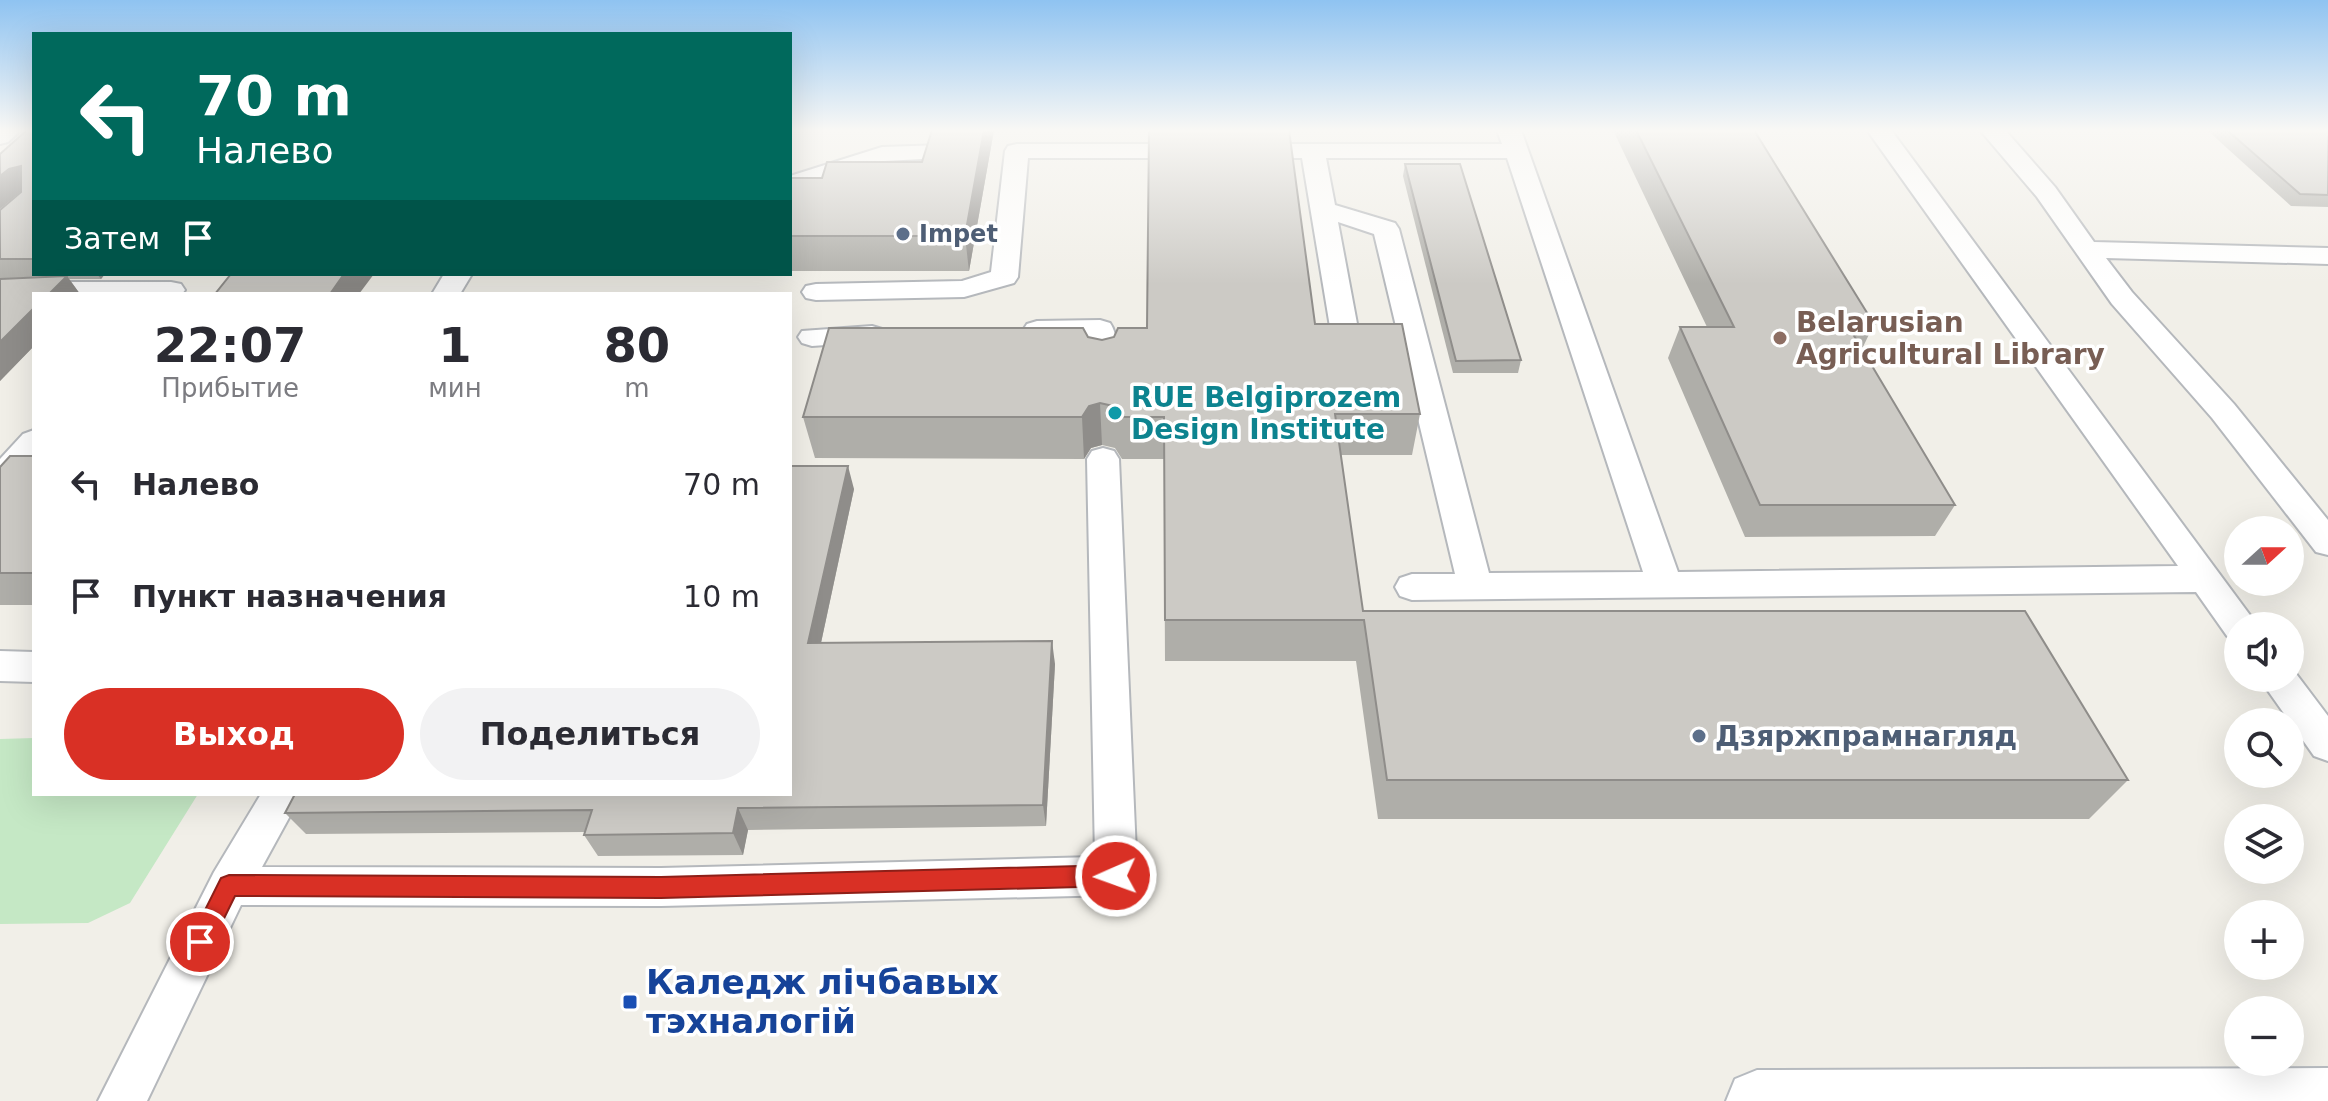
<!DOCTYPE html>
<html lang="ru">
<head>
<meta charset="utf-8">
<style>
  body { margin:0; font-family:"DejaVu Sans",sans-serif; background:#f2f2f3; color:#2b2b33; height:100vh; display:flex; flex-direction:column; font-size:30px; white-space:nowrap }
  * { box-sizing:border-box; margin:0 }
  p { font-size:26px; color:#7c7c81 }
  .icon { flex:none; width:44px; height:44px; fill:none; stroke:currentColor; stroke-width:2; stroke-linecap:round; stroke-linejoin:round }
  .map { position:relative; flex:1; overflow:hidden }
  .drawer { position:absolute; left:32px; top:292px; width:760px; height:504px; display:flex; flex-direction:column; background:#fff; border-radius:0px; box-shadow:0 8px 32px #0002 }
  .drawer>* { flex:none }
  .banner { position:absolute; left:32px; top:32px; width:760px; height:244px; border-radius:0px; box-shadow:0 8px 32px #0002; background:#00695c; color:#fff; overflow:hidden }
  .needle { width:52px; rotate:69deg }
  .controls { position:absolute; left:2224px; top:516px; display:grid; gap:16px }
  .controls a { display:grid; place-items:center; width:80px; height:80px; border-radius:50%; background:#fff; box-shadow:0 8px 32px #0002; font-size:40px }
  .pin { position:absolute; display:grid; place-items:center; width:68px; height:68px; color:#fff; margin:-34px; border:4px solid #fff; border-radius:50%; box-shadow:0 2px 8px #0007 }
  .me { position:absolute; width:88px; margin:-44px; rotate:268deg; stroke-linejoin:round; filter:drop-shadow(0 0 6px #0008) }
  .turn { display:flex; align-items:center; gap:28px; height:168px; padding:0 32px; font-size:36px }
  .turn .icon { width:104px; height:104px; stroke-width:2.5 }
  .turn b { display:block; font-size:56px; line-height:68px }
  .then { display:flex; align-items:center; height:76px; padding:0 32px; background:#0003; gap:16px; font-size:30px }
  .eta { display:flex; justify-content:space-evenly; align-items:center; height:136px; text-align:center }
  .eta b { font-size:48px; font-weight:700; line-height:56px }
  .button { display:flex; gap:16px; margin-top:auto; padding:16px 32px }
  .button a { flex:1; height:92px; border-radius:48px; background:#d93025; color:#fff; font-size:32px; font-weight:700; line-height:92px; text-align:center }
  .button a+a { background:#f2f2f3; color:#2b2b33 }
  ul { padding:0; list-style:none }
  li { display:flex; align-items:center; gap:24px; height:112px; padding:0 32px }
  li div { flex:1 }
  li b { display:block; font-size:30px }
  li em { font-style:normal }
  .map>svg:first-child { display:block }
  .green { fill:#c5e8c5 }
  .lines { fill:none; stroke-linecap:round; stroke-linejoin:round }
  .lane-casing { stroke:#b5b8bc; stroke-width:4 }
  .secondary-casing { stroke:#b6babf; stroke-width:4 }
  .lane { fill:#fff; fill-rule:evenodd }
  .secondary { fill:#fff; fill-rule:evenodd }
  .wall { fill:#afaea9 }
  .shaded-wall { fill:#8f8d8a }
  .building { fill:#cccac5; stroke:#8f8d8a; stroke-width:2 }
  .route { fill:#d93025; stroke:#8d1f18; stroke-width:2 }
  .service-dot { fill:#5c6f8a; stroke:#fff; stroke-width:3 }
  .education-dot { fill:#8d6e63; stroke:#fff; stroke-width:3 }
  .culture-dot { fill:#0f9aa8; stroke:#fff; stroke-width:3 }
  .transit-dot { fill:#1a4fb4; stroke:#fff; stroke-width:3 }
  .labels { text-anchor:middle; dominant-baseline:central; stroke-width:7; stroke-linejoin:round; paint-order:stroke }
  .far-service-label { font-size:24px; font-weight:bold; fill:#4e5e75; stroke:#fff; text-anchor:start }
  .education-label { font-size:28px; font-weight:bold; fill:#785e54; stroke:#fff; text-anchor:start }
  .culture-label { font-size:28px; font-weight:bold; fill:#0d838f; stroke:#fff; text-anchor:start }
  .service-label { font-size:28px; font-weight:bold; fill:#4e5e75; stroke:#fff; text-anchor:start }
  .near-transit-label { font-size:34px; font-weight:bold; fill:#164399; stroke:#fff; text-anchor:start }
</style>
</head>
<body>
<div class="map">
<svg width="2328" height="1101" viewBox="0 0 2328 1101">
  <rect width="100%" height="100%" fill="#f1efe8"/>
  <!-- green -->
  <polygon class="green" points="34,738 34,794 198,794 130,903 88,923 0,924 0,739"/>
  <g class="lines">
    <defs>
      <g id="lane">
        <polygon points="0,130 21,130 8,142 0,144"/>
        <path d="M 1497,130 L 1521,130 L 1678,572 L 2178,566 L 1867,130 L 1891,130 L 2258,626 L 2238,626 L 2238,639 L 2227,636 L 2196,592 L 1412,600 L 1400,596 L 1395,587 L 1400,578 L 1412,574 L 1455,574 L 1374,234 L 1338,222 L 1361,345 L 1357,351 L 1347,354 L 1337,351 L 1333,345 L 1302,158 L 1245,158 L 1236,156 L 1233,151 L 1236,146 L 1245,144 L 1502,144 ZM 1326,158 L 1507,158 L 1643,572 L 1489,573 L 1399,229 L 1395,223 L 1335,205 Z"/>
        <polygon points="1980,130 2005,130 2055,187 2094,242 2328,248 2328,264 2106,258 2132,292 2234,404 2328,520 2328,555 2316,552 2212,418 2112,304 2037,197"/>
        <polygon points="972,144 981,146 984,151 981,156 884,161 790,191 790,176 882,147"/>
        <polygon points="1017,144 1196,144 1205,146 1208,151 1205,156 1196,158 1028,158 1018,277 1014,283 964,297 816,300 806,298 802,292 806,286 816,284 962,281 991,272 1005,151 1008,146"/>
        <polygon points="444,274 472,274 460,294 432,294"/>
        <polygon points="0,282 171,282 181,284 185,290 182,294 34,294 34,298 0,298"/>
        <path d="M 1100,320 L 1110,323 C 1118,334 1121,365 1113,377 L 1103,379 L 1093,377 L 1088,370 L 1086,338 L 1027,336 L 1023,330 L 1027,324 L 1037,321 Z"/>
        <polygon points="872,326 882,329 886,335 882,341 812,346 802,343 798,337 802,331"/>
        <polygon points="34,430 34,461 11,488 0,491 0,459 23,434"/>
        <polygon points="1103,448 1114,451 1119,459 1137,876 1131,889 1116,895 661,906 241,905 147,1101 98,1101 214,872 261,794 302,794 262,867 661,868 1095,857 1087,459 1092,451"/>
        <polygon points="0,651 34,652 34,682 0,681"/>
        <polygon points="2291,667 2328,716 2328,761 2314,756 2259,678 2290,678"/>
      </g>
      <polygon id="secondary" points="2328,1068 2328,1101 1726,1101 1735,1079 1757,1070"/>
    </defs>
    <!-- lane casing -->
    <use href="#lane" class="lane-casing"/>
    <!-- secondary casing -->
    <use href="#secondary" class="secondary-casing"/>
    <!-- lane -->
    <use href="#lane" class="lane"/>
    <!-- secondary -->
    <use href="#secondary" class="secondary"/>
  </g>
  <!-- wall -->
  <g class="wall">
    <polygon points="34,130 34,274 105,274 101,279 69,279 80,294 34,294 34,346 0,381 0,210 20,193"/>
    <polygon points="932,130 994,130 969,271 790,271 790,178 822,178 922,162"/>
    <polygon points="1613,130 1754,130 1874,324 1862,349 1955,505 1935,536 1745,537 1668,358 1680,327 1707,327"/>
    <polygon points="2207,130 2328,130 2328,207 2291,206"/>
    <polygon points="1405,164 1521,360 1518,373 1453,373 1403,176"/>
    <polygon points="1315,324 1420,414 1412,455 1341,455 1363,611 2128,780 2089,819 1378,819 1356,661 1165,661 1164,459 1122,459 1115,448 1102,445 1091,448 1084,459 815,458 803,417 1088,337 1102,340 1147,328"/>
    <polygon points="34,456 34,605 0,605 0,467"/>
    <polygon points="790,466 854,489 821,643 1055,664 1046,826 748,830 743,855 598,856 584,835 585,832 306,834 285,813 790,794"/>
  </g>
  <!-- shaded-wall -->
  <g class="shaded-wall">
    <polygon points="984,130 994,130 969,271 965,236"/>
    <polygon points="21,166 24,189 0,209 0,176 9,169"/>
    <polygon points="97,274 105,274 101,279"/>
    <polygon points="344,274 374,274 359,294 330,294"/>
    <polygon points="67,276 80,294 49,294"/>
    <polygon points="34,308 34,346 0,381 0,342"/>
    <polygon points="1100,403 1102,445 1091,448 1084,459 1082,417 1089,406"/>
    <polygon points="848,466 854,489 816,666 808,643"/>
    <polygon points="1052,641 1055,664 1046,826 1043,805"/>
    <polygon points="738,808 748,830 743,855 733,833"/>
  </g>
  <!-- building -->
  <g class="building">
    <polygon points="27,130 34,130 34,259 0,259 0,210 21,192 21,166 9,169 0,176 0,154"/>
    <polygon points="932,130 984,130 965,236 790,236 790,178 822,178 827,162 922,162"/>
    <polygon points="1149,130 1289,130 1315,324 1402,324 1420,414 1335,414 1363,611 2025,611 2128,780 1387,780 1364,620 1165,620 1164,417 1121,417 1113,406 1100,403 1089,406 1082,417 803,417 829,328 1083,328 1088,337 1102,340 1114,337 1118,328 1147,328"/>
    <polygon points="1636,130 1754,130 1874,324 1847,324 1955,505 1760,505 1680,327 1734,327"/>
    <polygon points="2227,130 2328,130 2328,195 2300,194"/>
    <polygon points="1405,164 1460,164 1521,360 1456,361"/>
    <polygon points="231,274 344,274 330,294 215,294"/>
    <polygon points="67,276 49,294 34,294 34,308 0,342 0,279"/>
    <polygon points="10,456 34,456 34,573 0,573 0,467"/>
    <polygon points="790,466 848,466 808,643 1052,641 1043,805 738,808 733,833 664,834 584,835 592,810 285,813 295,794 790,794"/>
  </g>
  <!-- sky -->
  <linearGradient id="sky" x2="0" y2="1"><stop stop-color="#8fc3f1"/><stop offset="0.46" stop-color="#f9f8f5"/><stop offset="1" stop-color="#f9f8f5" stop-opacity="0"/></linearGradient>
  <rect width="2328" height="284" fill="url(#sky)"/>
  <!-- route -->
  <polygon class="route" points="1116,865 1124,868 1127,876 1124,883 1116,886 661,898 235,896 209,949 200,953 192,949 189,942 221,878 229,875 661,877"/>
  <!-- markers -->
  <g class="service-dot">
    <circle cx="903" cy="234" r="8"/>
    <circle cx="1699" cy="736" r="8"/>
  </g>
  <circle class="education-dot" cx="1780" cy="338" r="8"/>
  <circle class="culture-dot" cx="1115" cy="413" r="8"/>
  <rect class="transit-dot" x="622" y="994" width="16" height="16" rx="4"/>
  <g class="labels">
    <!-- far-service labels -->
    <g class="far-service-label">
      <text x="919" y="234">Impet</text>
    </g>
    <!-- education labels -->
    <g class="education-label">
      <text x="1796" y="322">Belarusian<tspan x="1796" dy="32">Agricultural Library</tspan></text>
    </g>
    <!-- culture labels -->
    <g class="culture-label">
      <text x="1131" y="397">RUE Belgiprozem<tspan x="1131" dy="32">Design Institute</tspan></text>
    </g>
    <!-- service labels -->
    <g class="service-label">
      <text x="1715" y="736">Дзяржпрамнагляд</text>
    </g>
    <!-- near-transit labels -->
    <g class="near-transit-label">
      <text x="646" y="982">Каледж лічбавых<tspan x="646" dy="39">тэхналогій</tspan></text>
    </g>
  </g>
</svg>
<div class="controls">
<a><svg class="needle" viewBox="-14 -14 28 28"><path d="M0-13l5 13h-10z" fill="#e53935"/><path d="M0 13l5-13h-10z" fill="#7c7c81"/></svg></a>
<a><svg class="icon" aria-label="sound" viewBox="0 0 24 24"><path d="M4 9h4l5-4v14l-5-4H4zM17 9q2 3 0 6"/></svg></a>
<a><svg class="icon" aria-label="search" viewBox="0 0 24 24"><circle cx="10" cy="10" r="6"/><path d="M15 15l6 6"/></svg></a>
<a><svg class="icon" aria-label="layers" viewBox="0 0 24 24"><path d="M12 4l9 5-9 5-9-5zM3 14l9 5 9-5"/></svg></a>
<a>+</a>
<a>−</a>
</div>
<div class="pin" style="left:200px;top:942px;background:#d93025"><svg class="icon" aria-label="arrive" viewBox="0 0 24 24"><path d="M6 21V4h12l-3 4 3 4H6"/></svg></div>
<svg class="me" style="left:1116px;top:876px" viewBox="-20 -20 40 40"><circle r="17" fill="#d93025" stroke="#fff" stroke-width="3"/><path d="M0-11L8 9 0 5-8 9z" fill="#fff"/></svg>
<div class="banner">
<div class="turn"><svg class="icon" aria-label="left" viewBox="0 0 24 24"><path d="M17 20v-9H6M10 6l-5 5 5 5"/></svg><div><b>70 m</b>Налево</div></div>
<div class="then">Затем<svg class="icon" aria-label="arrive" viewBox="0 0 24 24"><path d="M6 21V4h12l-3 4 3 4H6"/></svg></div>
</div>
<section class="drawer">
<div class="eta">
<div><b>22:07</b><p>Прибытие</p></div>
<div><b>1</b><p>мин</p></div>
<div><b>80</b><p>m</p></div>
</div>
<ul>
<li><svg class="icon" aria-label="left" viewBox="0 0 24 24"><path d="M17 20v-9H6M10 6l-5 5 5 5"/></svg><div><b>Налево</b></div><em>70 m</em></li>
<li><svg class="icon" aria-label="arrive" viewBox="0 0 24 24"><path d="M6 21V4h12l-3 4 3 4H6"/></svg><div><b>Пункт назначения</b></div><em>10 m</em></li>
</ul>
<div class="button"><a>Выход</a><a>Поделиться</a></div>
</section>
</div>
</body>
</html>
